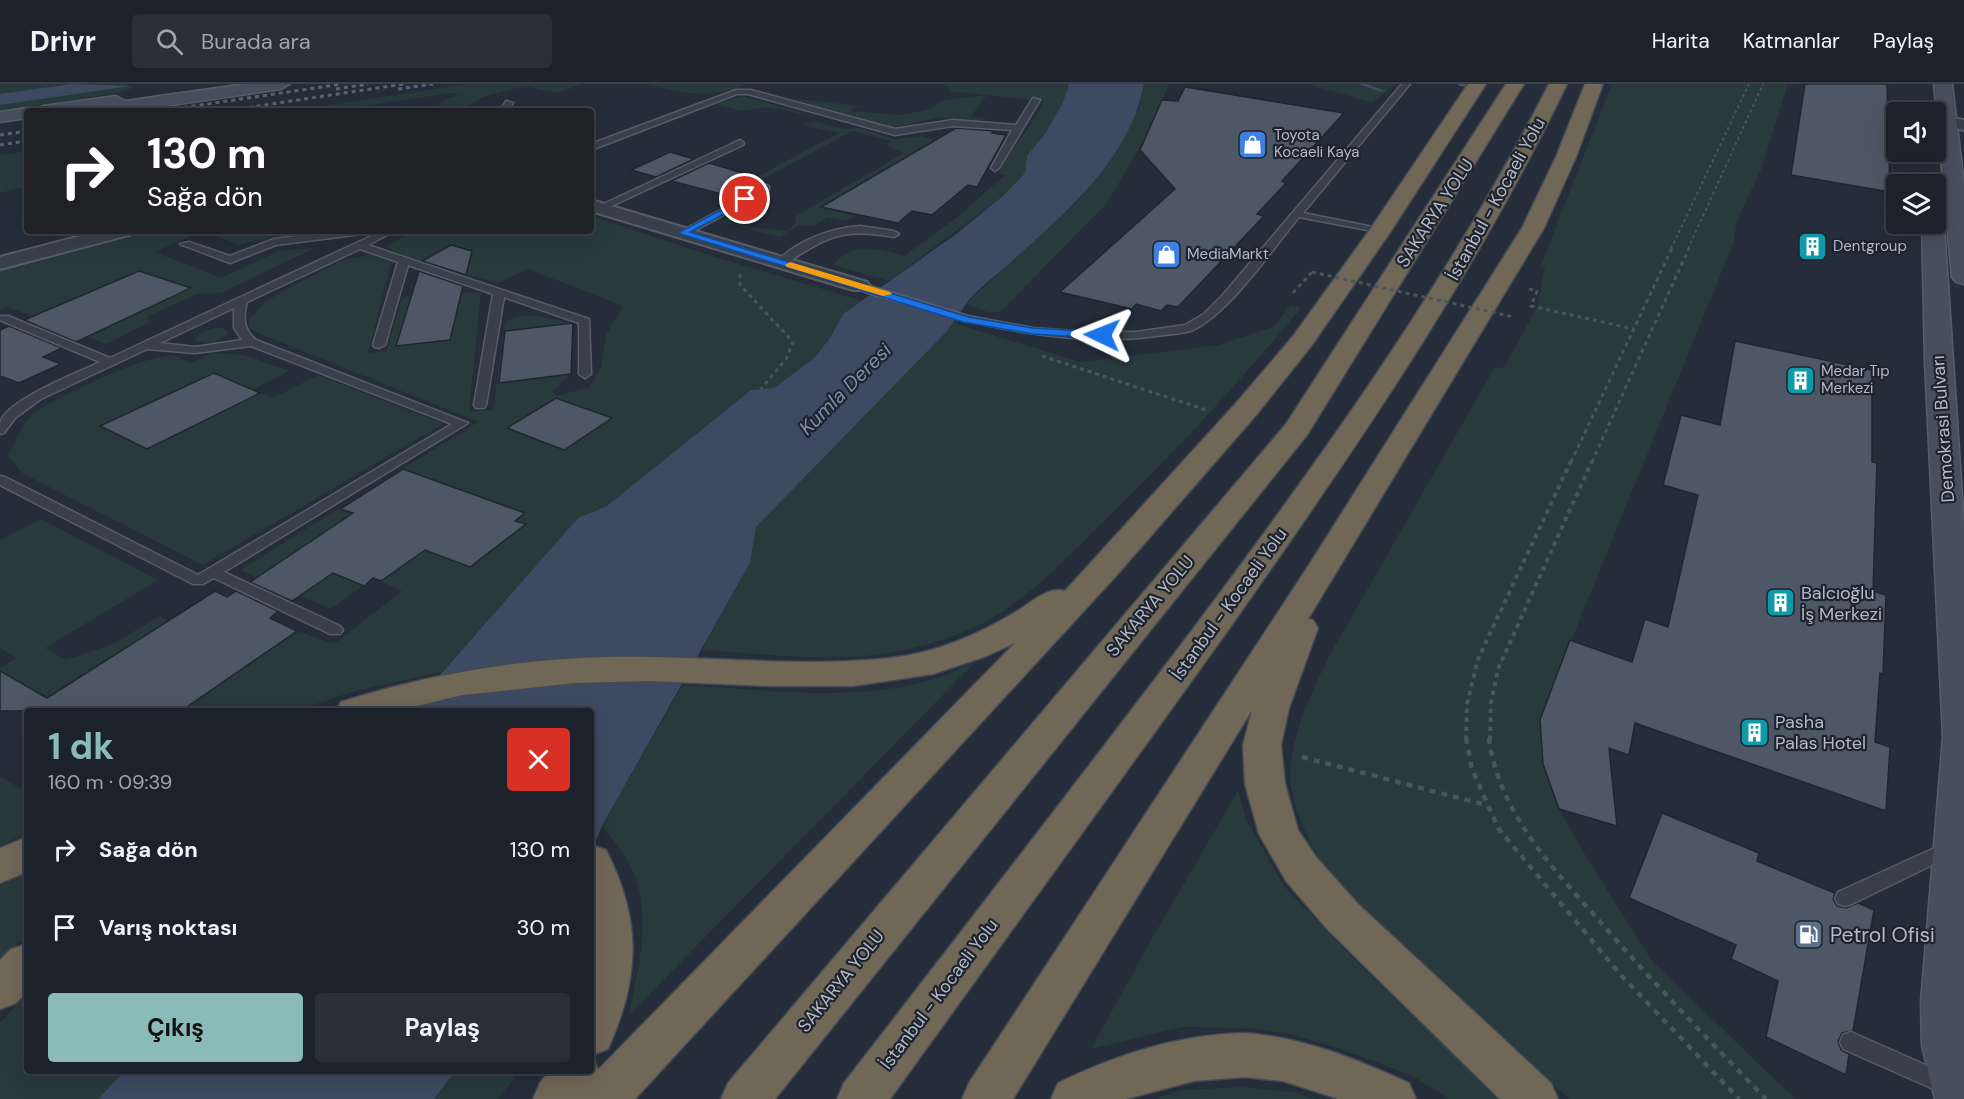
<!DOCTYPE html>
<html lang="tr">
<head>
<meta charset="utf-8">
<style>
  body { margin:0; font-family:"DM Sans",sans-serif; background:#292f38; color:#f1f3f6; height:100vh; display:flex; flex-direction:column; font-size:22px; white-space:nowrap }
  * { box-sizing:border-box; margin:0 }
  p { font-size:20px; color:#a0a4a9 }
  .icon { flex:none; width:33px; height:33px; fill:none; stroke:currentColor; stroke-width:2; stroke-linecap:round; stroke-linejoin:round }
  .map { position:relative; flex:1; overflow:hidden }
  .drawer { position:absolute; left:24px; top:624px; width:570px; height:366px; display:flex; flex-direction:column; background:#1c222c; border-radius:6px; box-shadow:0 6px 24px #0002,0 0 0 2px #3a3f48 }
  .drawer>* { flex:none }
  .top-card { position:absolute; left:24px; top:24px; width:570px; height:126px; border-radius:6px; box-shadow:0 6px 24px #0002,0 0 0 2px #3a3f48; background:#202124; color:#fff; overflow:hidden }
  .buttons { position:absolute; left:1886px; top:18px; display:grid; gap:12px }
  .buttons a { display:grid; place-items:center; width:60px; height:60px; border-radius:6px; background:#1c222c; box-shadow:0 6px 24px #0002,0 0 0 2px #3a3f48; font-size:30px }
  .pin { position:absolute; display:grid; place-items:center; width:51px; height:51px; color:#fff; margin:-26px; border:3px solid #fff; border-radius:50%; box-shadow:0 2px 6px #0007 }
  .me { position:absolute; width:66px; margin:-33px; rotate:272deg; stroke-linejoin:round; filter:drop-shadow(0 0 4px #0008) }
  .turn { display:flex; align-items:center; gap:21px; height:126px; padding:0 24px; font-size:27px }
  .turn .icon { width:78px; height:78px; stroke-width:2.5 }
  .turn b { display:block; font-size:42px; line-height:51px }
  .round { display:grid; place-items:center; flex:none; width:63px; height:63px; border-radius:6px; background:#292f38 }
  .headline { display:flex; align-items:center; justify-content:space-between; height:102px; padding:0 24px }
  h1 { font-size:36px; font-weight:700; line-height:45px; color:#8bbbb9 }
  .primary-button { display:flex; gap:12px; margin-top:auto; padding:12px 24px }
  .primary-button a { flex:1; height:69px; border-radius:6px; background:#8bbbb9; color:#111; font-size:24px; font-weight:700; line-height:69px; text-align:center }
  .primary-button a+a { background:#292f38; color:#f1f3f6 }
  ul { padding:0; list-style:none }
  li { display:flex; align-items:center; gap:18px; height:78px; padding:0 24px }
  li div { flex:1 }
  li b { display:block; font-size:22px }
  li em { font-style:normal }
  header { display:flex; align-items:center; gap:36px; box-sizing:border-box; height:84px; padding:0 30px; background:#1c222c; border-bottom:2px solid #3a3f48 }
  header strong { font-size:28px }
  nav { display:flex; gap:33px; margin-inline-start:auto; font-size:21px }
  .search { width:420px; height:54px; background:#292f38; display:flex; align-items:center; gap:15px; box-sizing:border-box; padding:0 21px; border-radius:6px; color:#a0a4a9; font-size:22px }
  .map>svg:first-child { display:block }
  .green { fill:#283a3c }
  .water { fill:#3d4a61 }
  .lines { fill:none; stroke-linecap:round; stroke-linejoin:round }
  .stream { fill:#3d4a61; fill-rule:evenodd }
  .building { fill:#4e5765; stroke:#202631; stroke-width:1.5 }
  .lane-casing { stroke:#575d68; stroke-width:3 }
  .street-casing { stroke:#575d68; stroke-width:4 }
  .secondary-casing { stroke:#575d68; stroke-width:3 }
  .highway-casing { stroke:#444a55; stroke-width:3 }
  .path-far3 { stroke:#47575a; stroke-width:2; stroke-dasharray:3 3; stroke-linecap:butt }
  .path-far2 { stroke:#47575a; stroke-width:3; stroke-dasharray:4 4; stroke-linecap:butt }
  .path-far1 { stroke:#47575a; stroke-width:4; stroke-dasharray:4.5 4.5; stroke-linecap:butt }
  .path { stroke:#47575a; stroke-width:4.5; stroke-dasharray:6 6; stroke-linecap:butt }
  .lane { fill:#393f4b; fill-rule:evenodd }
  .street { fill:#393f4b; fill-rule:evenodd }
  .secondary { fill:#474e5d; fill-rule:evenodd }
  .highway { fill:#706757; fill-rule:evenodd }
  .rail { stroke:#5b6371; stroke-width:3; stroke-dasharray:4 4; stroke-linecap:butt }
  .path-bridge { stroke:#47575a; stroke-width:3; stroke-dasharray:4 4; stroke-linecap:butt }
  .route { fill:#1a73e8; stroke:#114b97; stroke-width:1.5 }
  .slow { fill:#f59e0b }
  .labels { text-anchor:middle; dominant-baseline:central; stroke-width:4.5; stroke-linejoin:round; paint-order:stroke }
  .far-poi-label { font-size:15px; fill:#b5bac6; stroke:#1e242f; text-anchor:start }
  .street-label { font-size:18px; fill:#b5bac6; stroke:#1e242f }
  .poi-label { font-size:18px; fill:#b5bac6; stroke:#1e242f; text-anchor:start }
  .water-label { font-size:20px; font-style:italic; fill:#7f8faa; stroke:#1e242f }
  .near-poi-label { font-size:21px; fill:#b5bac6; stroke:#1e242f; text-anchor:start }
</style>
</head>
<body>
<header>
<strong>Drivr</strong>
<div class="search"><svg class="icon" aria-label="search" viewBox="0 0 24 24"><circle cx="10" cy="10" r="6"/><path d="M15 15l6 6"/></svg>Burada ara</div>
<nav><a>Harita</a><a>Katmanlar</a><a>Paylaş</a></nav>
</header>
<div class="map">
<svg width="1964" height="1015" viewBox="0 0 1964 1015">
  <rect width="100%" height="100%" fill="#252d3a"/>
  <!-- green -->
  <g class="green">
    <polygon points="0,0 126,0 133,4 113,10 0,27"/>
    <polygon points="468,0 581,0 557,9 524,2 483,13 461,27 432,27 443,17 459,10 451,9 329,27 290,27"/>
    <path d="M 645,0 L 743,0 L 746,1 C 701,16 689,9 645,0 Z"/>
    <path d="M 947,0 L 1069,0 L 1063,18 L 1045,50 L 1027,72 L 1025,89 L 1004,111 L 889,197 L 833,181 C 853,157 878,164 904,172 L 960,131 L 1005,91 L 999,89 C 1011,62 1033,43 1044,17 L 987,11 L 970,33 L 993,35 L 966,36 L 940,33 L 894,44 L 788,14 L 859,22 L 850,26 L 852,27 L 902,31 L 927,26 L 944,16 L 985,11 L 948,7 L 950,3 L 943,2 Z"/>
    <polygon points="1144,0 1169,0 1143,58 1107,119 1000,228 988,228 966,220 1081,113 1139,24"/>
    <polygon points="1309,0 1395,0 1372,19"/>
    <path d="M 1612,0 L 1788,0 L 1761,86 L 1737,136 L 1733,160 L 1553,601 L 1540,636 L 1543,680 L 1559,725 L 1587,774 L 1652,877 L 1795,1015 L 1569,1015 L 1332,795 C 1315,770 1288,719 1290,689 C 1293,645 1313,605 1332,567 L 1495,283 L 1504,284 L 1538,221 L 1545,182 L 1541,181 Z"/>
    <polygon points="742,12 829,36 768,23 742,27 714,20"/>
    <polygon points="812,37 845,45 860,44 895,55 922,52 938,57 844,110 823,124 855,132 846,137 828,133 814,142 798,141 780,153 721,138 732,131 735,132 733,136 749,143 786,147 795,140 796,132 904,69 886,61 891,57 852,47 735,110 729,108 839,49 804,41"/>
    <polygon points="27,67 27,102 0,109 0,71"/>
    <path d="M 591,132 L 712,172 L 863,217 L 843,230 L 830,254 L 814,274 L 774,304 L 751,306 L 607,423 L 578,434 L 442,588 L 355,607 L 295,627 L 181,627 L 297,547 L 334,560 L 402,507 L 373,494 L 331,525 L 240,486 L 478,338 L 260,250 L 249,243 L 249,236 L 264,219 L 286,205 L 343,176 L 370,171 L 391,178 L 368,269 L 387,267 L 402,213 L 481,208 L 469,328 L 493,326 L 505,238 C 525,225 551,236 573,239 L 571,290 L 552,307 L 557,312 L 589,303 L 601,284 L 606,251 L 623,222 L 528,185 L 498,199 L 407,173 L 385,163 L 413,147 L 591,147 Z"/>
    <polygon points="153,147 201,147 155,168 221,194 279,167 315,164 221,209 197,210 148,232 148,239 107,260 7,223 0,226 0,186"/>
    <polygon points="205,147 295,147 239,161"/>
    <path d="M 1291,221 L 1301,224 C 1239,299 1174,369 1104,437 C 1070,471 1033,510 991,535 C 967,549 937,558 910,565 C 843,581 770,570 702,566 L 750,479 L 756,443 L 953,239 L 1080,278 L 1219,261 L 1273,243 Z"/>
    <polygon points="214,244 224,244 229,250 213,259 195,257 198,250"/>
    <path d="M 213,269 L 244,271 L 289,287 L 252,306 L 273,314 L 318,291 L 443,340 L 203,481 L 22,389 L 8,372 C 15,360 23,338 34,329 C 56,313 148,269 174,272 C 179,273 185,276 190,279 Z"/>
    <polygon points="41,435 158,496 45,564 66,576 113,560 159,532 169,537 47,614 0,587 0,584 16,574 0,564 0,456"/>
    <path d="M 976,577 L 629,931 C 640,879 655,820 625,772 C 618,761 609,752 602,742 L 683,601 C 779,606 889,625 976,577 Z"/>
    <polygon points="0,692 27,709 27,749 0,762"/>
    <polygon points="1238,707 1246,735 1284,802 1352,874 1501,1015 1449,1015 1413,992 1338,964 1290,950 1248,944 1182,943 1091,965 1154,851"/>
    <polygon points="27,789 27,852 0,874 0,802"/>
    <polygon points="27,910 27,987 125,987 98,1015 0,1015 0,939"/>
    <polygon points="455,987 520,987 498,1015 434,1015"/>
    <polygon points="1241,1003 1294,1008 1315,1015 1155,1015 1180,1006"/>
  </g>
  <!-- water -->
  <g class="water">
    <polygon points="72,0 130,2 0,21 0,10"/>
    <path d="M 1069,0 L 1144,0 C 1129,77 1065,129 1010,179 C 997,191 981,202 969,216 C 962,225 955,236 948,246 L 756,443 L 750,479 L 602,742 L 591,768 L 591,627 L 415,627 L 425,608 L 578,434 L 607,422 L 751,306 L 774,304 L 814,274 L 830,254 L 843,230 L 955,151 L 1004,111 L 1025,89 L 1027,72 L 1045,50 L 1063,18 Z"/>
    <polygon points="125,987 455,987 434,1015 98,1015"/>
  </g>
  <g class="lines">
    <!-- stream -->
    <polygon class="stream" points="1358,0 1367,0 1386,7 1381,8"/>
  </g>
  <!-- building -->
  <g class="building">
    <polygon points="1805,0 1887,0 1890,108 1791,91"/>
    <polygon points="1185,3 1344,29 1282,97 1286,99 1257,130 1264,132 1178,223 1167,221 1161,227 1136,220 1132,225 1060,208 1175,105 1140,66 1162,16 1178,17"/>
    <polygon points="956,44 994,47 992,49 1006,51 977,103 968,101 932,131 912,127 898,139 821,123"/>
    <polygon points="670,68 694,75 656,93 631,86"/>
    <polygon points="709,79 746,90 740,113 737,114 671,97"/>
    <polygon points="451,161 472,167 466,191 422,177"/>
    <polygon points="139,187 191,204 76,258 24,236"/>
    <polygon points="419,187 463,202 450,256 396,262"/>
    <polygon points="573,239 571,290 499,299 505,247"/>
    <polygon points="9,242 62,264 43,273 61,280 19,299 0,292 0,246"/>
    <polygon points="1735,257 1872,286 1872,378 1877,379 1873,507 1886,511 1883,590 1880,589 1875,658 1890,663 1886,727 1635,639 1629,671 1609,664 1617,742 1559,725 1543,680 1540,636 1553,601 1570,556 1632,578 1645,535 1668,543 1698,411 1663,401 1681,331 1720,341"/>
    <polygon points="214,289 260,309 147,365 100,342"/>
    <polygon points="556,314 612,334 564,366 507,344"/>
    <polygon points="403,385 525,429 515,437 526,440 470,483 425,466 381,497 373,494 364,502 333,489 292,517 250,498 353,429 340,425"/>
    <polygon points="215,507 227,513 236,507 278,527 270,534 297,547 181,627 0,627 0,587 47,614"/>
    <polygon points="1662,729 1759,769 1757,777 1835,809 1833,815 1837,822 1846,824 1858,819 1874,826 1853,947 1842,949 1838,957 1841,966 1849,970 1846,991 1766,953 1778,897 1731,875 1736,861 1629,814"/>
  </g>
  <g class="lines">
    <defs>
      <g id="lane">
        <path d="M 1402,0 L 1410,0 L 1303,129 L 1383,145 L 1383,149 L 1299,133 C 1272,166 1230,228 1193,246 C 1183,250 1168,250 1157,252 C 1070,263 984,244 902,218 C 888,214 865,211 855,202 L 860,199 L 968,232 L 1033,244 L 1086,248 L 1136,248 L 1185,241 L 1204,230 L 1221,213 Z"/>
        <polygon points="1460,0 1480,2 1476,4"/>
        <polygon points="736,6 751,6 895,45 953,36 1016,41 1033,14 1040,16 999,84 995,87 991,84 1012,46 953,42 895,51 748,10 737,10 591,66 591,60"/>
        <polygon points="506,17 513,19 508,27 500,27"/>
        <polygon points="740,56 744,59 743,61 603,126 595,124"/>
        <polygon points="766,101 769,102 769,106 687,151 678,149"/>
        <path d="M 860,142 L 894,147 L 899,150 L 894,153 C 842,143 827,153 785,180 L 776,178 C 797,157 830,144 860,142 Z"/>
        <polygon points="338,147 367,147 362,150 276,161 230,179 180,160 189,158 230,172 274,155"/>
        <path d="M 382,147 L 395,147 L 368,161 L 589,235 L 591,290 L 585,294 L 579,290 L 579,239 L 504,213 L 486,321 L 484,324 L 476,324 L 474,321 L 493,210 L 408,181 L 385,261 L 379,264 L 375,263 L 373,261 L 398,178 L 360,165 L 247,218 C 243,234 243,245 256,256 L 468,339 L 224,488 L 340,542 L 343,546 L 340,550 L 330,550 L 214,494 L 203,500 L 193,500 L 0,401 L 0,392 L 5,393 L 198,491 L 452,340 L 251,262 L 195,269 L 147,265 L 41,315 L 15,334 L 4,349 L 0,350 C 0,345 0,340 1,336 C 12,314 77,289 100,278 L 0,236 L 0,232 L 8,232 L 110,274 ZM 234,224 L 234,244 L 242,256 L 195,263 L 160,259 Z"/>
        <polygon points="1950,757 1957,759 1959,764 1957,769 1852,820 1845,822 1838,820 1835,814 1838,808"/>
        <polygon points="1851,948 1955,994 1958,1001 1955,1008 1947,1011 1843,965 1840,958 1843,951"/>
      </g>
      <g id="street">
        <polygon points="1947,33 1964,36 1964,46 1941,41 1939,38"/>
        <polygon points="591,116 867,198 870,202 867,206 853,206 591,127"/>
        <polygon points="100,147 131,147 129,151 0,185 0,173"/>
      </g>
      <g id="secondary">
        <polygon points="245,0 290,0 281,5 130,27 27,27 27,34 0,38 0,28 27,24 34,27 43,22 116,12 125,17"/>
        <polygon points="1934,0 1952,0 1964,100 1964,200 1956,198 1952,193"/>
        <polygon points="1935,134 1944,140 1964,442 1964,1015 1935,1015 1922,962 1921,918 1943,653 1925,278 1922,140 1935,140"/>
      </g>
      <g id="highway">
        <path d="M 1468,0 L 1486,0 L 1391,147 L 1312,261 L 1257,330 L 1116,492 L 635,1015 L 533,1015 L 540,999 L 549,987 L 591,987 L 591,761 L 606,766 C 642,837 640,893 608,965 L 592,971 L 598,986 L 1015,559 L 984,573 L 933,590 L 853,602 L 772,602 L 649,597 L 575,599 L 463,611 L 395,627 L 336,627 L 341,618 C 442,586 544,571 650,573 C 730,574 810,583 890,574 C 936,569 978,551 1017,527 C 1031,519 1048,502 1065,507 L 1237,318 L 1294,251 L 1371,144 Z"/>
        <polygon points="1506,0 1524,0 1307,351 775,1015 721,1015 728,999 1286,340"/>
        <path d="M 1549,0 L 1567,0 C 1474,193 1354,367 1231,542 C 1118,700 1004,857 890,1015 L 837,1015 L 844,999 C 961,848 1078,697 1193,545 C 1324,370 1450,195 1549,0 Z"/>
        <polygon points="1585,0 1603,0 1576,73 1544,144 1308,535 1313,536 1318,544 1289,624 1281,661 1285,700 1298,746 1316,773 1358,820 1551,999 1558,1015 1500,1015 1328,846 1286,797 1259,750 1245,700 1243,661 1252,626 1013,1015 962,1015 969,999 1309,481 1522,144 1556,73"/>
        <polygon points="27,753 27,788 0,799 0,764"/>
        <polygon points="27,860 27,908 16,919 0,925 0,876 11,865"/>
        <path d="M 1244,949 C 1303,953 1356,975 1409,999 L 1416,1015 L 1339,1015 L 1283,997 L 1244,993 L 1194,997 L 1126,1015 L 1051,1015 L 1058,999 C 1118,970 1177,951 1244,949 Z"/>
      </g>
    </defs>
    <!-- lane casing -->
    <use href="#lane" class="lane-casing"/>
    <!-- street casing -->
    <use href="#street" class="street-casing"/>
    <!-- secondary casing -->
    <use href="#secondary" class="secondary-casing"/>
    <!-- highway casing -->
    <use href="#highway" class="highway-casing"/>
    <!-- path-far3 -->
    <g class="path-far3">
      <polyline points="1671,165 1749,0"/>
      <polyline points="1688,165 1763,0"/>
    </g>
    <!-- path-far2 -->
    <g class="path-far2">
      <polyline points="740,190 740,201 793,258 786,275 761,305"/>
      <polyline points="1529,205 1537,207 1531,222 1634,245"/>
      <polyline points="1293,209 1312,188"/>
      <polyline points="1042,272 1206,326"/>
      <polyline points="1571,378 1672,164"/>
      <polyline points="1592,378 1689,164"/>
    </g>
    <!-- path-far1 -->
    <g class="path-far1">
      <polyline points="1466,656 1467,620 1478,575 1571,377"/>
      <polyline points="1490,656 1491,619 1498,585 1592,377"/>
    </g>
    <!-- path -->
    <g class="path">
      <polyline points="1466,654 1472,685 1498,744 1619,889 1739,1015"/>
      <path d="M 1489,654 C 1498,729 1556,788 1604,842 C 1656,902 1711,958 1766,1015"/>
      <polyline points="1302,673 1486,721"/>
    </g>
    <!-- lane -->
    <use href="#lane" class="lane"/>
    <!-- street -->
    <use href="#street" class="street"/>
    <!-- secondary -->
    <use href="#secondary" class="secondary"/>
    <!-- highway -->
    <use href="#highway" class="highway"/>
    <!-- rail -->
    <g class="rail">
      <polyline points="336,5 368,0"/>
      <polyline points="398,5 433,0"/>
      <polyline points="160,27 342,0"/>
      <polyline points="225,27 404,0"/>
      <polyline points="0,51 27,47"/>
      <polyline points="0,61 27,57"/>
    </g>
    <!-- path-bridge -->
    <polyline class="path-bridge" points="1312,188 1514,233"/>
  </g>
  <!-- route -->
  <polygon class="route" points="745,113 748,117 690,148 968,233 1033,244 1102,248 1108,251 1102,254 1033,250 963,238 678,149"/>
  <!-- slow -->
  <polygon class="slow" points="790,178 890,208 892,210 883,212 787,183 785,181"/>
  <!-- icons -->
  <defs>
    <symbol id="shop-square" viewBox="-11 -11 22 22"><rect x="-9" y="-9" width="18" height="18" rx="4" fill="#3f7fe0" stroke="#1e242f"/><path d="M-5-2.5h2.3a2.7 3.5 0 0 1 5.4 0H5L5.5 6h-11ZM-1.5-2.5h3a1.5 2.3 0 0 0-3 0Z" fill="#fff"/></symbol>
    <symbol id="building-square" viewBox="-11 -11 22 22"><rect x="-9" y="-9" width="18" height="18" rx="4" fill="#0f9aa8" stroke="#1e242f"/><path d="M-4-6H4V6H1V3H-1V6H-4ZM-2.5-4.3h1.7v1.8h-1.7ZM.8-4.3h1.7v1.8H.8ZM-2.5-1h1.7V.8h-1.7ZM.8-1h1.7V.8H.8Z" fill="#fff"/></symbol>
    <symbol id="fuel-square" viewBox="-11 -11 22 22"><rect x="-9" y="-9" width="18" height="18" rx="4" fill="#5c6f8a" stroke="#1e242f"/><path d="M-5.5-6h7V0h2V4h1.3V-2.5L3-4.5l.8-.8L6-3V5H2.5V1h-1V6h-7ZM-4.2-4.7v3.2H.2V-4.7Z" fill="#fff"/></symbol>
  </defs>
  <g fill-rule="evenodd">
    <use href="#shop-square" x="1236" y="44" width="33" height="33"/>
    <use href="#building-square" x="1796" y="146" width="33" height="33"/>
    <use href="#shop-square" x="1150" y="154" width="33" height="33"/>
    <use href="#building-square" x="1784" y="280" width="33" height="33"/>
    <use href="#building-square" x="1764" y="502" width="33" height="33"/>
    <use href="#building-square" x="1738" y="632" width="33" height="33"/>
    <use href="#fuel-square" x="1792" y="834" width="33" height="33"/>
  </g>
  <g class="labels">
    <!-- far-poi labels -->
    <g class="far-poi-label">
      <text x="1274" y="51">Toyota<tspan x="1274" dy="17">Kocaeli Kaya</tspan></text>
      <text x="1833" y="162">Dentgroup</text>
      <text x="1187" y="170">MediaMarkt</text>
      <text x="1821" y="287">Medar Tıp<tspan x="1821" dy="17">Merkezi</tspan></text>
    </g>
    <!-- street labels -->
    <g class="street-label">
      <text transform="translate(1496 115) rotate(-61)">İstanbul - Kocaeli Yolu</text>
      <text transform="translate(1435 129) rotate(-57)">SAKARYA YOLU</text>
      <text transform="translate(1943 345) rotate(-94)">Demokrasi Bulvarı</text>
      <text transform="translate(1229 520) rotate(-54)">İstanbul - Kocaeli Yolu</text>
      <text transform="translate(1150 522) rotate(-50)">SAKARYA YOLU</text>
      <text transform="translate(841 897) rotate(-51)">SAKARYA YOLU</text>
      <text transform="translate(939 910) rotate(-53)">İstanbul - Kocaeli Yolu</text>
    </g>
    <!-- poi labels -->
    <g class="poi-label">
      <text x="1801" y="509">Balcıoğlu<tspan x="1801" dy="21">İş Merkezi</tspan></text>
      <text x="1775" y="638">Pasha<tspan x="1775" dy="21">Palas Hotel</tspan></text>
    </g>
    <!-- water labels -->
    <g class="water-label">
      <text transform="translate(845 305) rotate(-45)">Kumla Deresi</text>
    </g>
    <!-- near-poi labels -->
    <g class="near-poi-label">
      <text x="1830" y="851">Petrol Ofisi</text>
    </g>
  </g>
</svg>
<div class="buttons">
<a><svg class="icon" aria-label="sound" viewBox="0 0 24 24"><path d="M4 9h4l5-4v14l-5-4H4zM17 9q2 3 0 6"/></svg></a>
<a><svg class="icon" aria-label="layers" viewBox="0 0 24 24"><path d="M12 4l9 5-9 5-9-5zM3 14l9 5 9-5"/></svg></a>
</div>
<div class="pin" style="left:745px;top:115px;background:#d93025"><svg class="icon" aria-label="arrive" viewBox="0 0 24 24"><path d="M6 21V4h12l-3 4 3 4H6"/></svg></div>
<svg class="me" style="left:1102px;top:251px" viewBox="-20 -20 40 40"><path d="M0-17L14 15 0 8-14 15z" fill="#1a73e8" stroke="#fff" stroke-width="4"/></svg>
<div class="top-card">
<div class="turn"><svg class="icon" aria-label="right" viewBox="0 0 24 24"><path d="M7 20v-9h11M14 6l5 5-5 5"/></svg><div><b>130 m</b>Sağa dön</div></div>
</div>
<section class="drawer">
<div class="headline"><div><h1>1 dk</h1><p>160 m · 09:39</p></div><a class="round" style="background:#d93025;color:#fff"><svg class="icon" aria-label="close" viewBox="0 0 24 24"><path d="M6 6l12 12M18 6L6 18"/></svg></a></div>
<ul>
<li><svg class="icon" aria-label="right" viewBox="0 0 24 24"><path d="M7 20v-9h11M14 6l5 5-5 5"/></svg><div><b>Sağa dön</b></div><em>130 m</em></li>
<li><svg class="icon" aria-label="arrive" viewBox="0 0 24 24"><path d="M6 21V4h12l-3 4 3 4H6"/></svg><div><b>Varış noktası</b></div><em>30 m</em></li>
</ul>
<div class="primary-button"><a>Çıkış</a><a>Paylaş</a></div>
</section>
</div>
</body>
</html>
